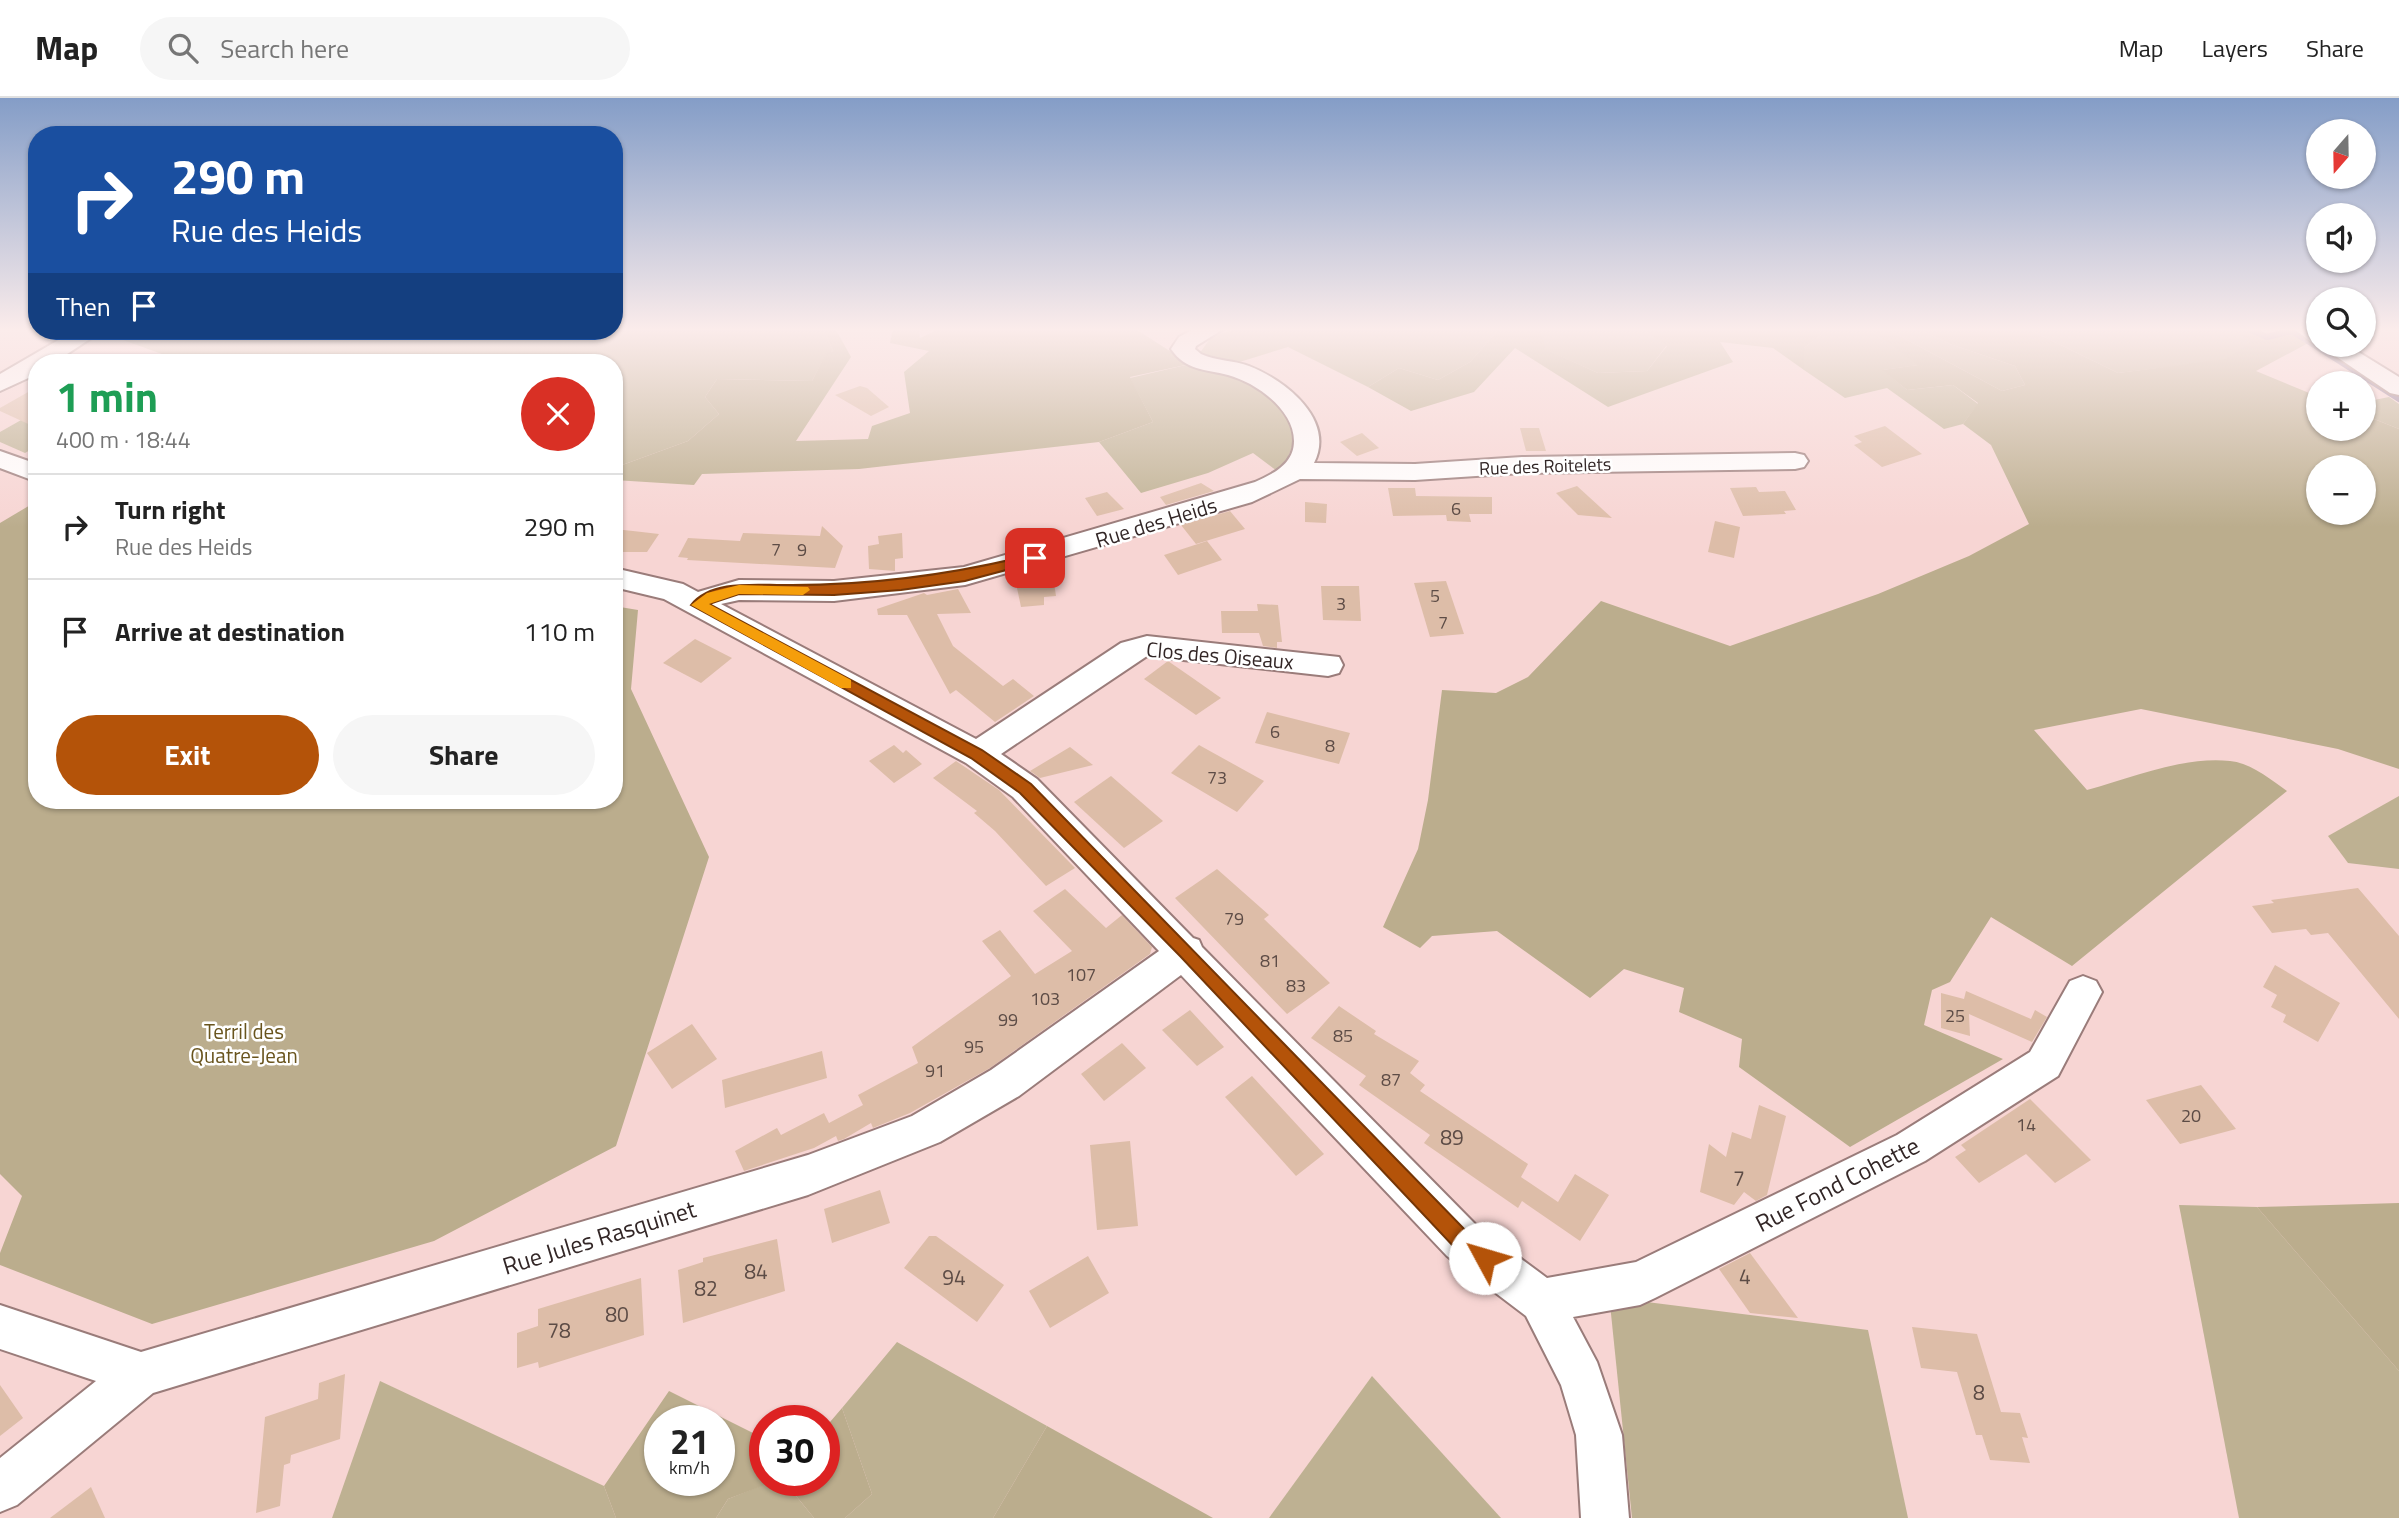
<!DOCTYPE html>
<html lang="en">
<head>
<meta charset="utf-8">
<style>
  body { margin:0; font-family:"Titillium Web",sans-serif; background:#f6f6f6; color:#222; height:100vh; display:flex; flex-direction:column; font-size:26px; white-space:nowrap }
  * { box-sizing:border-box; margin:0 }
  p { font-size:23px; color:#767676 }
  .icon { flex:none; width:38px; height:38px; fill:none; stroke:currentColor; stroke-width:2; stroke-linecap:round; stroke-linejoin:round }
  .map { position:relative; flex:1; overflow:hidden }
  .drawer { position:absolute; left:28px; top:256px; width:595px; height:455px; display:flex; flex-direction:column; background:#fff; border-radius:28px; box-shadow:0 2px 5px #0004 }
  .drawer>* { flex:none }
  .hud { position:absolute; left:28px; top:28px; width:595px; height:214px; border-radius:28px; box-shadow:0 2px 5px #0004; background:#1a4fa0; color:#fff; overflow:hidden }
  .needle { width:46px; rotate:200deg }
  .controls { position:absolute; left:2306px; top:21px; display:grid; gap:14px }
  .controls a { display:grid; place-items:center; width:70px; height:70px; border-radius:50%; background:#fff; box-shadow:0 2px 5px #0004; font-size:35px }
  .speed { position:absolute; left:644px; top:1307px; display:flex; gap:14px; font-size:35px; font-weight:700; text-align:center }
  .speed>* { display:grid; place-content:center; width:91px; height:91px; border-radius:50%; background:#fff; box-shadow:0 2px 5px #0004; line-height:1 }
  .speed small { font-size:18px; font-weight:400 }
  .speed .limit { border:10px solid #d22; background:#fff; color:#111 }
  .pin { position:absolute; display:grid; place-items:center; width:60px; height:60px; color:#fff; margin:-30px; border-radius:14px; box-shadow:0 4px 10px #0006 }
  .me { position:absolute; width:77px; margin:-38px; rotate:309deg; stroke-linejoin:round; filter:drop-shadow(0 0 5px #0008) }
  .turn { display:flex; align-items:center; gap:24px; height:147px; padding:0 28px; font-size:32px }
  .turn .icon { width:91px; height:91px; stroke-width:2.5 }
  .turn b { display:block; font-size:49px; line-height:60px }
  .then { display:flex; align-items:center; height:66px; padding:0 28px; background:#0003; gap:14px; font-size:26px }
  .round { display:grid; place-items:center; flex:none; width:74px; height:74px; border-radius:37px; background:#f6f6f6 }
  .summary { display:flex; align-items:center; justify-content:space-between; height:119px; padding:0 28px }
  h1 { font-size:42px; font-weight:700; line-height:52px; color:#1e9e55 }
  .action { display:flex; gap:14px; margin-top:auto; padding:14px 28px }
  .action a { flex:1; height:80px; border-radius:42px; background:#b45309; color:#fff; font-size:28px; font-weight:700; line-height:80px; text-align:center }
  .action a+a { background:#f6f6f6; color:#222 }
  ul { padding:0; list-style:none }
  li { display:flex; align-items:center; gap:21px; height:105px; padding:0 28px; border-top:2px solid #e0e0e0 }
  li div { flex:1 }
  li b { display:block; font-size:26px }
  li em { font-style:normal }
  header { display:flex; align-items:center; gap:42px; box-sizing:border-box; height:98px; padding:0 35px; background:#fff; border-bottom:2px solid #e0e0e0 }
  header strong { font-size:33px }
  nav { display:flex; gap:38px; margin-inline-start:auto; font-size:24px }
  .search { width:490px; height:63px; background:#f6f6f6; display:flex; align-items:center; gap:18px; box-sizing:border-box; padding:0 24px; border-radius:38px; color:#767676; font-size:26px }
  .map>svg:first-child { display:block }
  .green { fill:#beb192 }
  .forest { fill:#bbad8d; fill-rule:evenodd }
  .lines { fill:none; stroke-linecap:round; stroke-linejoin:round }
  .stream { stroke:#8e7a96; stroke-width:6 }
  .building { fill:#ddbda8 }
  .minor-casing { stroke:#9a7c7a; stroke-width:4 }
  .minor { fill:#fff; fill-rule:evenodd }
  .route { fill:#b45309; stroke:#753606; stroke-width:2 }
  .slow { fill:#f59e0b }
  .labels { text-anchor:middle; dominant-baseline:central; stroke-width:5; stroke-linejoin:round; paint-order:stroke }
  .far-street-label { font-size:18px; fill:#322626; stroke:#fff }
  .number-label { font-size:18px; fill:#5d4c46 }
  .street-label { font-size:21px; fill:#322626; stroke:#fff }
  .park-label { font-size:21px; fill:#69541d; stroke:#fff }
  .near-number-label { font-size:21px; fill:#5d4c46 }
  .near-street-label { font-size:24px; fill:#322626; stroke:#fff }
</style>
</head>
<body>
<header>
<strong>Map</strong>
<div class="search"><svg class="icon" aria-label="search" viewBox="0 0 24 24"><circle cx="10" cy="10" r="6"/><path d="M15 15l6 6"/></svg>Search here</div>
<nav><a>Map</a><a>Layers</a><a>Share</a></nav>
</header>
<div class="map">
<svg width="2399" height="1420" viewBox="0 0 2399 1420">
  <rect width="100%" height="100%" fill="#f7d5d3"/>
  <!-- green -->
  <g class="green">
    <polygon points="614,230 823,230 833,253 826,256 812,283 717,281 705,299 719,316 688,343 614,370 614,264 167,264 173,260 123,242 139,233 614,233"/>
    <polygon points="1240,230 1500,230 1470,264 1438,282 1399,270 1368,289 1288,249 1233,266 1199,256 1212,238"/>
    <polygon points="1539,230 1641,230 1667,247 1647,273 1598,275 1544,251"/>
    <polygon points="1830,230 1867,230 1919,267 1883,272 1907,292 1953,287 1978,306 1963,326 1944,331 1887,290 1845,300 1804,272 1804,250"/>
    <polygon points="1885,230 1917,230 1950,246 2015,268 2025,287 2002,293"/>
    <polygon points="2026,230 2229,230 2252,244 2226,262 2118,275"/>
    <polygon points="1190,266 1227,272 1273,294 1298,334 1281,376 1253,355 1208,375 1141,395 1099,344 1153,324 1130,280"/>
    <polygon points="2389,299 2399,306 2399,331 2364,317 2364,304"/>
    <polygon points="37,313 37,348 25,355 0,344 0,334"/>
    <polygon points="2399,698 2399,771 2348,765 2328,738"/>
    <polygon points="2179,1107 2257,1109 2399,1273 2399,1420 2239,1420"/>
    <polygon points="1615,1200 1868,1232 1908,1420 1632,1420 1610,1206"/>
    <polygon points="897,1244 1047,1328 993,1420 845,1420 872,1396 842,1310"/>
    <polygon points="1372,1278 1501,1420 1269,1420"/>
    <polygon points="380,1283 604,1388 616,1420 332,1420"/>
    <polygon points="775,1382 784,1383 814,1420 716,1420 728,1401"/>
  </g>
  <!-- forest -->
  <g class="forest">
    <polygon points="823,230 835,230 851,259 796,343 868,341 872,328 910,315 904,274 929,253 890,245 893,230 919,230 920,240 941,230 1134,230 1190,266 1130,279 1153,324 1099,344 859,371 702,376 694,387 614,382 614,370 688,343 719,316 705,299 717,281 812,283 826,255 833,253"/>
    <polygon points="1500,230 1540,230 1545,251 1598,275 1647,273 1667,248 1641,230 1830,230 1804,250 1804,272 1773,250 1720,244 1733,264 1608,309 1515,250 1474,294 1411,313 1368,289 1399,270 1438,282 1470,264"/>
    <path d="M 1867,230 L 1885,230 L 2002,293 L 2025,287 L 2015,268 L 1950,246 L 1917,230 L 2026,230 L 2118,275 L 2226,261 L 2251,244 L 2229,230 L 2256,230 L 2265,236 L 2292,230 L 2312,243 L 2256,273 L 2319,299 L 2319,331 L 2364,331 L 2364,317 L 2399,331 L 2399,671 L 2338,651 L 2141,611 L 2034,632 L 2087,692 C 2132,680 2182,658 2230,663 C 2251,665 2270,681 2287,693 L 2072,868 L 1991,819 L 1950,884 L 1932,892 L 1924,927 L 2003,961 L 1850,1049 L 1739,969 L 1742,941 L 1679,914 L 1684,890 L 1624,871 L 1590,900 L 1497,833 L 1432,838 L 1420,850 L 1383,829 L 1418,751 L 1428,702 L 1442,592 L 1496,595 L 1528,579 L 1601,503 L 1730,548 L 1878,496 L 1969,458 L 2029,426 L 1991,347 L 1963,326 L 1978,305 L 1953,287 L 1907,292 L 1882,272 L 1918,267 ZM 2319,369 L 2364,369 L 2364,415 L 2319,415 Z"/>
    <polygon points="37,403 37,702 614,702 614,508 638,512 631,591 709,759 616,1048 434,1143 152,1226 0,1167 0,1155 22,1098 0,1076 0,425"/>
    <polygon points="2399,1105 2399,1273 2257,1109"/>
    <path d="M 669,1293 L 765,1341 L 765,1382 L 775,1383 L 728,1401 L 716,1420 L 616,1420 L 604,1388 ZM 719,1323 L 719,1382 L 660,1382 L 660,1323 Z"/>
    <polygon points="842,1310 872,1396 845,1420 814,1420 784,1383 824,1382 824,1331"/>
    <polygon points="1047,1328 1213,1420 993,1420"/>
  </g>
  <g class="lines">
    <!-- stream -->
    <polyline class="stream" points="2247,230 2267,239 2292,233 2399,301"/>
  </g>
  <!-- building -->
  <g class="building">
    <polygon points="860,288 867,290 889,309 871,318 835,297"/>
    <polygon points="37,289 37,330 0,313 0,310"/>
    <polygon points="1885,328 1922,356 1882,369 1854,347 1862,344 1854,338"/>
    <polygon points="1520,330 1539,330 1546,353 1526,353"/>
    <polygon points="1362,335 1379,350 1357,358 1340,344"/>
    <polygon points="1201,385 1214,393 1166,407 1160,399"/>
    <polygon points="1577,388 1612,420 1578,417 1556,395"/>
    <polygon points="1756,389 1759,394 1785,393 1796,412 1784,413 1786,416 1743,418 1730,390"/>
    <polygon points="1388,390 1415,390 1416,398 1492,399 1492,416 1469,416 1471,424 1447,423 1446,417 1393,418"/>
    <polygon points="1107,394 1124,411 1097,418 1085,400"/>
    <polygon points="1305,404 1327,406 1326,425 1305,424"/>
    <polygon points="1230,413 1245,431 1196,446 1181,427"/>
    <polygon points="1715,423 1740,429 1734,460 1708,454"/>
    <polygon points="822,428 843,448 835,470 687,462 688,460 678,459 688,440 740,443 743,435 820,438"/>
    <polygon points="614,431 633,433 659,436 647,454 614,454"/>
    <polygon points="902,435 903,460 895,461 895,473 869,471 868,448 879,446 878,438"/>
    <polygon points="1207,443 1222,462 1178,477 1164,457"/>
    <polygon points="1039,468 1041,478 1053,478 1056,498 1044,499 1044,507 1021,509 1017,490 1021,489 1020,474"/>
    <polygon points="1446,483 1464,536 1430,539 1414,485"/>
    <polygon points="1321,488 1359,488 1361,523 1323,522"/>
    <polygon points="958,491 971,515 937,516 953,548 1003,588 1013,581 1034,598 995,624 956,592 950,596 907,517 878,517 877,511 924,495 927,497"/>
    <polygon points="1257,506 1278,507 1282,544 1277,544 1277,550 1263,548 1259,535 1222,535 1221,513 1258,513"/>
    <polygon points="695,541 732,560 701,585 663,565"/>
    <polygon points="1168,563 1194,581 1221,600 1196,617 1144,581"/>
    <polygon points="1267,614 1350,635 1339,666 1255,645"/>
    <polygon points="894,647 903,655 906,652 922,666 894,685 869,663"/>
    <polygon points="1199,647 1264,683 1237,714 1171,675"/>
    <polygon points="1070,649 1093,667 1040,680 1030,673"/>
    <polygon points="956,663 999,692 1075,770 1046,788 995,733 974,715 977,713 933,680"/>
    <polygon points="1111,678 1163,723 1124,750 1074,704"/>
    <polygon points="1217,771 1269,817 1264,821 1330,885 1287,916 1175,800"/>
    <polygon points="2358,790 2399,838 2399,921 2328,835 2311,837 2306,831 2272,835 2252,808 2274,805 2271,802"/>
    <polygon points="1065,791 1106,830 1122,817 1152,849 1150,856 990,970 910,1015 873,1030 871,1025 844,1041 838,1043 836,1038 814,1050 744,1073 735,1053 777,1030 781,1037 824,1015 829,1025 863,1007 858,997 918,965 912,949 1011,878 982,843 1000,832 1035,876 1072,853 1033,813"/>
    <polygon points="2275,867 2340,905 2318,944 2283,924 2286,917 2271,909 2277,897 2263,889"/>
    <polygon points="1966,893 2031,921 2035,912 2047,919 2032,944 1969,916 1970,938 1941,930 1941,895 1964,901"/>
    <polygon points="1339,908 1376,933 1374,936 1419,963 1410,975 1425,987 1420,993 1528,1066 1521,1079 1558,1104 1575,1076 1609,1097 1580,1143 1522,1103 1518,1110 1424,1045 1430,1037 1359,987 1366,978 1311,940"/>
    <polygon points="1190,912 1224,949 1197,968 1162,932"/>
    <polygon points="692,926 717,961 672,991 647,955"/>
    <polygon points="1122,945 1146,970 1104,1003 1081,976"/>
    <polygon points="822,953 827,980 725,1010 722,982"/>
    <polygon points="1252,978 1324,1056 1296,1078 1225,999"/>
    <polygon points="2201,987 2236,1031 2180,1046 2146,1002"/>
    <polygon points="2030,1001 2091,1062 2055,1085 2026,1056 1979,1085 1955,1059 1966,1052 1961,1047"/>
    <polygon points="1759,1007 1786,1018 1767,1097 1756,1103 1744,1094 1734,1107 1700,1094 1709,1046 1726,1059 1732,1034 1751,1041"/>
    <polygon points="1130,1043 1138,1128 1097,1132 1090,1047"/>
    <polygon points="880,1092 890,1125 832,1145 824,1111"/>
    <polygon points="929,1138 936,1138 1004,1187 977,1224 904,1170"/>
    <polygon points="777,1141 785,1193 683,1225 678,1172 703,1164 703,1160"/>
    <polygon points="1750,1155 1798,1220 1750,1215 1719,1171"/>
    <polygon points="1088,1158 1109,1195 1050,1230 1029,1193"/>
    <polygon points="641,1180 644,1237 539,1270 538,1264 517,1270 517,1235 538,1228 538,1211"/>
    <polygon points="1912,1229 1977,1236 2001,1314 2020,1315 2028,1340 2022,1339 2030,1365 1990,1362 1982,1337 1976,1337 1957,1274 1921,1270"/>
    <polygon points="345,1276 340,1341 291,1357 290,1365 284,1367 280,1408 256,1415 265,1319 318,1301 319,1285"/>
    <polygon points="0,1287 23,1320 0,1338"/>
    <polygon points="91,1389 105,1420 50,1420"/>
  </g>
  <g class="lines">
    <defs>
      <g id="minor">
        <path d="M 1195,230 L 1225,230 L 1196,248 L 1195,251 L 1201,256 C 1216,263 1233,262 1249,268 C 1285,282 1336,322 1314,365 L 1415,366 L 1522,359 L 1795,355 L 1804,357 L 1808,363 L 1804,369 L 1795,371 L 1522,375 L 1415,382 L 1300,381 L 1252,404 L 965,487 L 834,503 L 739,502 L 721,506 L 976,641 L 1121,545 L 1147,538 L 1339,559 L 1343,567 L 1339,575 L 1328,578 L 1147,558 L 1001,656 L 1037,681 L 1193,840 L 1199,842 L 1202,849 L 1477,1128 L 1547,1180 L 1636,1164 L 1897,1037 L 2030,954 L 2070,883 L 2083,878 L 2096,883 L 2102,894 L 2058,978 L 1925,1063 L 1655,1200 L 1640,1207 L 1573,1219 L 1597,1264 L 1622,1337 L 1629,1420 L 1581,1420 L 1576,1337 L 1561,1287 L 1526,1218 L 1447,1158 L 1181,877 L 1019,998 L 940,1044 L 808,1097 L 153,1295 L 17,1407 L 0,1414 L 0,1360 L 96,1283 L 0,1251 L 0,1207 L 141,1254 L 808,1057 L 912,1018 L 991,972 L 1159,853 L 1013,699 L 966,665 L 664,501 L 614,489 L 614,470 L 683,486 L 698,494 L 739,482 L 834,483 L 964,469 L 1255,384 C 1273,376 1294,366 1294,343 C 1294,312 1257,285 1228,277 C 1205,271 1186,273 1171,251 L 1179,239 Z"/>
        <polygon points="2293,230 2319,230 2319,246 2311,244"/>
        <polygon points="74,233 102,233 55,264 37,264 37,276 0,293 0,276"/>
        <polygon points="2319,247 2347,247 2399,279 2399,297 2390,295"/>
        <polygon points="0,353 37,366 37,384 0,370"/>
      </g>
    </defs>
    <!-- minor casing -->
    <use href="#minor" class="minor-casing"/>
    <!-- minor -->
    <use href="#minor" class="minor"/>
  </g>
  <!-- sky -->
  <linearGradient id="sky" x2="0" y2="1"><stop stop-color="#849dc7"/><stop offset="0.54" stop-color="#fbeceb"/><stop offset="1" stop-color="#fbeceb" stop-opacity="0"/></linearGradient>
  <rect width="2399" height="429" fill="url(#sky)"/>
  <!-- route -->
  <path class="route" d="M 1035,456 L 1042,460 L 1040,463 L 965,483 L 901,492 L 834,497 L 739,496 L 709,506 L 982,652 L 1031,686 L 1469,1136 L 1492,1153 L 1495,1160 L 1492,1168 L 1485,1171 L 1455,1150 L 1180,858 L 1020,695 L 971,660 L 691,507 C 711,482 754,487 782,487 C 869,488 951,477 1035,456 Z"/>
  <!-- slow -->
  <polygon class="slow" points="739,487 808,489 810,492 803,497 739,496 709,506 851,582 851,590 841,590 691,507 707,495"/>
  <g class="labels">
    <!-- far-street labels -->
    <g class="far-street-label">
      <text transform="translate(1545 368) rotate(-2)">Rue des Roitelets</text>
    </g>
    <!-- number labels -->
    <g class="number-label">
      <text x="1456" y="410">6</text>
      <text x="776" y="451">7</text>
      <text x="802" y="451">9</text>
      <text x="1435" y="497">5</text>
      <text x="1341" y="505">3</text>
      <text x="1443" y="524">7</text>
      <text x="1275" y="633">6</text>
      <text x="1330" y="647">8</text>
      <text x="1217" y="679">73</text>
      <text x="1234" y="820">79</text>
      <text x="1270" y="862">81</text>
      <text x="1081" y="876">107</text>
      <text x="1296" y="887">83</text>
      <text x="1045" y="900">103</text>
      <text x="1955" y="917">25</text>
      <text x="1008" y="921">99</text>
      <text x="1343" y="937">85</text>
      <text x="974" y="948">95</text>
      <text x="935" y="972">91</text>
      <text x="1391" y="981">87</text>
      <text x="2191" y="1017">20</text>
      <text x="2026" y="1026">14</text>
    </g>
    <!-- street labels -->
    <g class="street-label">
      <text transform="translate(1156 424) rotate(-17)">Rue des Heids</text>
      <text transform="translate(1220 557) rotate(5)">Clos des Oiseaux</text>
    </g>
    <!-- park labels -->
    <g class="park-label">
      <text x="244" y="933">Terril des<tspan x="244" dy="24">Quatre-Jean</tspan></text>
    </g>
    <!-- near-number labels -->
    <g class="near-number-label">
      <text x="1452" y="1039">89</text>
      <text x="1739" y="1080">7</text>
      <text x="756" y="1173">84</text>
      <text x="1745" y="1178">4</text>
      <text x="954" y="1179">94</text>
      <text x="706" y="1190">82</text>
      <text x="617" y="1216">80</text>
      <text x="559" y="1232">78</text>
      <text x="1979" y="1294">8</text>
    </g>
    <!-- near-street labels -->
    <g class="near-street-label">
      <text transform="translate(1837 1086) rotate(-27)">Rue Fond Cohette</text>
      <text transform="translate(599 1139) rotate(-17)">Rue Jules Rasquinet</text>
    </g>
  </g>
</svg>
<div class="controls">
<a><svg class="needle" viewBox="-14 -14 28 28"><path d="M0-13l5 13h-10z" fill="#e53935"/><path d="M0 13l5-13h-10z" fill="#767676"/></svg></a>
<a><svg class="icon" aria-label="sound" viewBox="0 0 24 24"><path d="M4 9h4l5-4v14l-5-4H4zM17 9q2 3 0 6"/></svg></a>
<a><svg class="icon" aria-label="search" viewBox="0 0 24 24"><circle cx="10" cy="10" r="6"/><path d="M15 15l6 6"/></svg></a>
<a>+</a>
<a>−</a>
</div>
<div class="speed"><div>21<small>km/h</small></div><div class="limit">30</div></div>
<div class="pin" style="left:1035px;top:460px;background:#d93025"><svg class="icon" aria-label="arrive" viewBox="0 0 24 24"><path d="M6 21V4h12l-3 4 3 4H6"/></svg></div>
<svg class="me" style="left:1485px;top:1160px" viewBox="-20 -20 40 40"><circle r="19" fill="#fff"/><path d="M0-13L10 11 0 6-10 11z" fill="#b45309"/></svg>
<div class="hud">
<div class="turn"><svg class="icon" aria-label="right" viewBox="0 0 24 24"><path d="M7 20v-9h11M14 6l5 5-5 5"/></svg><div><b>290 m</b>Rue des Heids</div></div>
<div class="then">Then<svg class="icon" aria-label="arrive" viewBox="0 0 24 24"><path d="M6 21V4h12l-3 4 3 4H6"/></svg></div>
</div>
<section class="drawer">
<div class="summary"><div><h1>1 min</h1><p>400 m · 18:44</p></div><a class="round" style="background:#d93025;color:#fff"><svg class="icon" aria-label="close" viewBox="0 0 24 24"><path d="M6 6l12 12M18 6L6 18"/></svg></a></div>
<ul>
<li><svg class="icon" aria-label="right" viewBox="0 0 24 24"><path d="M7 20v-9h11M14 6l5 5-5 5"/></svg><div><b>Turn right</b><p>Rue des Heids</p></div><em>290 m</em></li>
<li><svg class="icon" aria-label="arrive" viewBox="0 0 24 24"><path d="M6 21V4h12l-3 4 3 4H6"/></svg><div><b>Arrive at destination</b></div><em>110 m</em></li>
</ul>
<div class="action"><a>Exit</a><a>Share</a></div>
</section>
</div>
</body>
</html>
